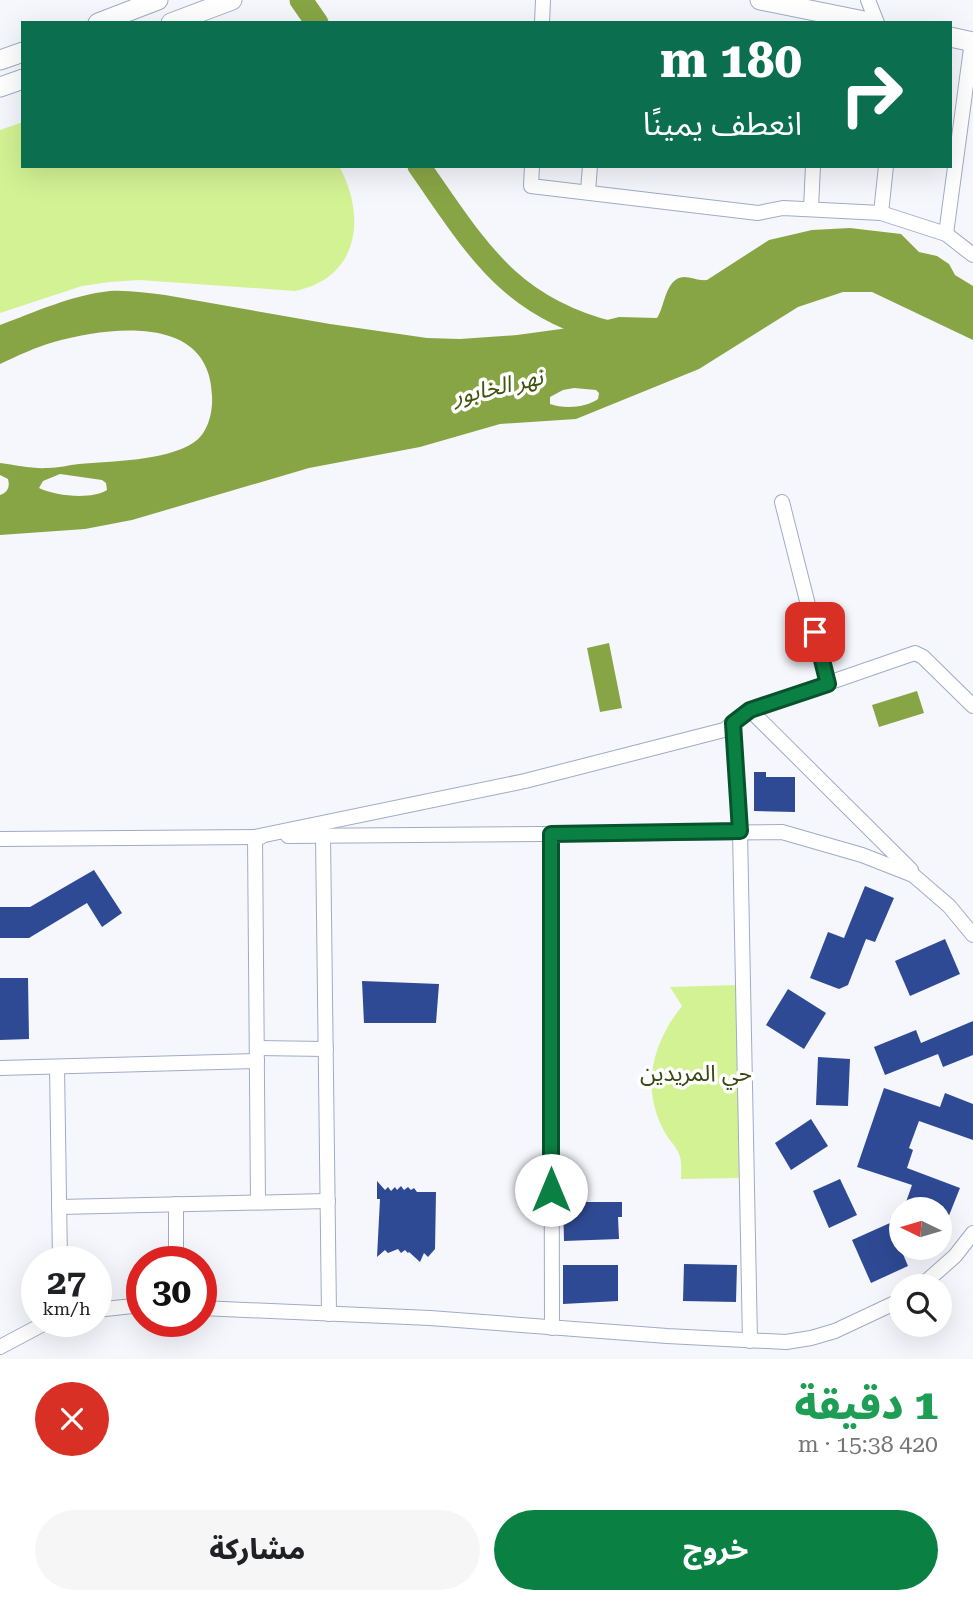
<!DOCTYPE html>
<html lang="ar">
<head>
<meta charset="utf-8">
<style>
  body { margin:0; font-family:"Roboto Serif","Noto Sans Arabic",serif; background:#f6f6f6; color:#202124; direction:rtl; height:100vh; display:flex; flex-direction:column; font-size:26px; white-space:nowrap }
  * { box-sizing:border-box; margin:0 }
  p { font-size:23px; color:#757577 }
  .icon { flex:none; width:38px; height:38px; fill:none; stroke:currentColor; stroke-width:2; stroke-linecap:round; stroke-linejoin:round }
  .map { position:relative; height:1359px; overflow:hidden; direction:ltr }
  .details { display:flex; flex-direction:column; background:#fff; flex:1 }
  .details>* { flex:none }
  .hud { position:absolute; left:21px; top:21px; width:931px; height:147px; border-radius:0px; box-shadow:0 7px 28px #0002; direction:rtl; background:#0b6e4f; color:#fff; overflow:hidden }
  .needle { width:46px; rotate:275deg }
  .buttons { position:absolute; left:889px; top:1197px; display:grid; gap:14px }
  .buttons a { display:grid; place-items:center; width:63px; height:63px; border-radius:50%; background:#fff; box-shadow:0 7px 28px #0002; font-size:35px }
  .speed { position:absolute; left:21px; top:1246px; display:flex; gap:14px; font-size:35px; font-weight:700; text-align:center }
  .speed>* { display:grid; place-content:center; width:91px; height:91px; border-radius:50%; background:#fff; box-shadow:0 7px 28px #0002; line-height:1 }
  .speed small { font-size:18px; font-weight:400 }
  .speed .limit { border:10px solid #d22; background:#fff; color:#111 }
  .pin { position:absolute; display:grid; place-items:center; width:60px; height:60px; color:#fff; margin:-30px; border-radius:14px; box-shadow:0 4px 10px #0006 }
  .me { position:absolute; width:77px; margin:-38px; rotate:0deg; stroke-linejoin:round; filter:drop-shadow(0 0 5px #0008) }
  .turn { display:flex; align-items:center; gap:24px; height:147px; padding:0 35px; font-size:32px }
  .turn .icon { width:91px; height:91px; stroke-width:2.5 }
  .turn b { display:block; font-size:49px; line-height:60px }
  .round { display:grid; place-items:center; flex:none; width:74px; height:74px; border-radius:37px; background:#f6f6f6 }
  .overview { display:flex; align-items:center; justify-content:space-between; height:119px; padding:0 35px }
  h1 { font-size:42px; font-weight:800; line-height:52px; color:#1e9e55 }
  .action { display:flex; gap:14px; margin-top:auto; padding:14px 35px }
  .action a { flex:1; height:80px; border-radius:42px; background:#0b8043; color:#fff; font-size:28px; font-weight:800; line-height:80px; text-align:center }
  .action a+a { background:#f6f6f6; color:#202124 }
  .map>svg:first-child { display:block }
  .green { fill:#d3f293 }
  .water { fill:#88a545; fill-rule:evenodd }
  .lines { fill:none; stroke-linecap:round; stroke-linejoin:round }
  .river { stroke:#88a545; stroke-width:23 }
  .building { fill:#2f4a94 }
  .minor-casing { stroke:#a0abc5; stroke-width:16 }
  .tertiary-casing { stroke:#a0abc5; stroke-width:21 }
  .minor { stroke:#fff; stroke-width:14 }
  .tertiary { stroke:#fff; stroke-width:19 }
  .route-casing { stroke:#07532c; stroke-width:18 }
  .route { stroke:#0b8043; stroke-width:12 }
  .labels { text-anchor:middle; dominant-baseline:central; stroke-width:7; stroke-linejoin:round; paint-order:stroke }
  .water-label { font-size:23px; font-style:italic; fill:#41540e; stroke:#fff }
  .neighbourhood-label { font-size:23px; fill:#3a4912; stroke:#fff }
</style>
</head>
<body>
<div class="map">
<svg width="973" height="1359" viewBox="0 0 973 1359">
  <rect width="100%" height="100%" fill="#f5f7fd"/>
  <!-- green -->
  <g class="green">
    <path d="M 23,122 L 23,166 L 339,166 C 367,217 359,278 295,291 L 139,280 L 110,282 L 82,286 L 0,313 L 0,130 Z"/>
    <path d="M 738,985 L 741,1178 L 681,1179 C 681,1172 682,1163 680,1157 C 678,1148 667,1138 663,1129 C 641,1086 653,1042 682,1006 L 670,987 Z"/>
  </g>
  <!-- water -->
  <g class="water">
    <path d="M 850,228 L 901,234 L 919,252 L 937,256 L 949,264 L 955,275 L 973,286 L 973,340 L 872,292 L 843,292 L 798,307 L 699,369 L 576,419 L 500,424 L 420,447 L 309,468 L 132,520 L 85,529 L 0,535 L 0,495 C 8,492 10,487 8,479 L 0,475 L 0,463 C 16,465 32,469 48,468 C 58,468 69,465 79,464 C 112,461 165,461 193,443 C 208,434 213,412 212,396 C 210,313 109,327 54,342 C 36,347 17,356 0,364 L 0,325 C 35,312 72,295 110,291 C 128,290 147,293 165,295 L 330,324 L 427,338 L 460,339 L 517,335 L 583,326 L 619,317 L 657,318 C 665,307 665,278 684,277 C 691,277 699,281 707,280 L 769,240 L 812,230 ZM 574,388 L 596,390 L 599,393 L 598,399 C 585,408 564,409 550,404 L 550,397 L 563,390 ZM 60,474 L 102,480 L 106,483 L 107,490 C 91,500 56,496 39,488 L 43,481 Z"/>
    <polygon points="609,643 622,708 600,712 587,648"/>
    <polygon points="917,691 924,713 879,727 872,705"/>
  </g>
  <g class="lines">
    <!-- river -->
    <g class="river">
      <polyline points="301,0 317,23"/>
      <path d="M 419,166 C 476,247 508,307 612,333"/>
    </g>
  </g>
  <!-- building -->
  <g class="building">
    <polygon points="754,772 766,772 766,777 795,777 795,812 754,811"/>
    <polygon points="94,870 122,913 102,927 87,903 29,938 0,938 0,907 30,907"/>
    <polygon points="865,886 894,898 875,942 866,939 848,985 839,989 810,978 828,932 844,938"/>
    <polygon points="945,939 960,974 910,996 895,961"/>
    <polygon points="0,978 28,978 29,1039 0,1040"/>
    <polygon points="362,981 439,984 436,1023 364,1023"/>
    <polygon points="788,989 826,1013 804,1049 766,1025"/>
    <polygon points="973,1021 973,1055 943,1067 938,1054 885,1075 874,1047 916,1030 921,1043"/>
    <polygon points="818,1057 850,1059 848,1106 816,1105"/>
    <polygon points="884,1088 940,1107 945,1093 973,1104 973,1140 919,1121 909,1148 913,1150 907,1168 960,1188 948,1218 940,1215 940,1209 925,1209 906,1202 912,1185 857,1167"/>
    <polygon points="811,1119 828,1146 791,1170 775,1143"/>
    <polygon points="840,1179 857,1215 829,1228 813,1191"/>
    <polygon points="377,1181 385,1190 388,1187 391,1191 395,1187 397,1190 401,1186 404,1190 408,1187 411,1190 414,1188 417,1192 436,1192 435,1249 428,1257 424,1253 420,1262 409,1252 408,1253 405,1250 401,1253 398,1249 388,1253 385,1250 377,1257 380,1199 377,1199"/>
    <polygon points="563,1202 622,1202 622,1217 618,1217 619,1239 564,1241"/>
    <polygon points="890,1223 908,1266 871,1283 852,1240"/>
    <polygon points="684,1264 737,1265 736,1302 683,1301"/>
    <polygon points="563,1265 618,1265 618,1301 563,1304"/>
  </g>
  <g class="lines">
    <defs>
      <g id="minor">
        <polyline points="868,0 877,23"/>
        <polyline points="542,23 543,0"/>
        <polyline points="532,166 531,186 758,213 783,208 881,213 946,234 973,255"/>
        <polyline points="588,191 590,166"/>
        <polyline points="811,208 813,166"/>
        <polyline points="881,213 886,166"/>
        <polyline points="946,234 972,41"/>
        <polyline points="782,502 828,684"/>
        <polyline points="750,710 911,870"/>
        <polyline points="733,723 740,831 750,1341"/>
        <polyline points="551,834 552,1328"/>
        <polyline points="288,836 782,832 862,855 913,875 949,906 973,935"/>
        <polyline points="323,836 329,1314"/>
        <polyline points="0,839 261,837"/>
        <polyline points="257,1048 326,1049"/>
        <polyline points="57,1067 60,1262"/>
        <polyline points="0,1068 257,1061"/>
        <polyline points="258,1202 255,837 525,781 724,730 750,710 915,653 923,657 973,706"/>
        <polyline points="176,1204 176,1262"/>
        <polyline points="59,1207 328,1201"/>
        <polyline points="921,1286 955,1256 973,1233"/>
        <polyline points="201,1308 430,1318 667,1336 786,1342 811,1338 835,1331 901,1300"/>
        <polyline points="96,1310 142,1305"/>
        <polyline points="0,1347 49,1321"/>
      </g>
      <g id="tertiary">
        <polyline points="760,0 874,23"/>
        <polyline points="98,23 158,0"/>
        <polyline points="171,23 232,0"/>
        <polyline points="950,37 973,42"/>
        <polyline points="0,60 23,52"/>
        <polyline points="0,87 23,79"/>
      </g>
    </defs>
    <!-- minor casing -->
    <use href="#minor" class="minor-casing"/>
    <!-- tertiary casing -->
    <use href="#tertiary" class="tertiary-casing"/>
    <!-- minor -->
    <use href="#minor" class="minor"/>
    <!-- tertiary -->
    <use href="#tertiary" class="tertiary"/>
  </g>
  <g class="lines">
    <defs>
      <polyline id="route" points="551,1190 551,834 740,831 733,723 750,710 828,684 815,632"/>
    </defs>
    <!-- route casing -->
    <use href="#route" class="route-casing"/>
    <!-- route -->
    <use href="#route" class="route"/>
  </g>
  <g class="labels">
    <!-- water labels -->
    <g class="water-label">
      <text transform="translate(498 387) rotate(-13)">نهر الخابور</text>
    </g>
    <!-- neighbourhood labels -->
    <g class="neighbourhood-label">
      <text x="696" y="1073">حي المريدين</text>
    </g>
  </g>
</svg>
<div class="buttons">
<a><svg class="needle" viewBox="-14 -14 28 28"><path d="M0-13l5 13h-10z" fill="#e53935"/><path d="M0 13l5-13h-10z" fill="#757577"/></svg></a>
<a><svg class="icon" aria-label="search" viewBox="0 0 24 24"><circle cx="10" cy="10" r="6"/><path d="M15 15l6 6"/></svg></a>
</div>
<div class="speed"><div>27<small>km/h</small></div><div class="limit">30</div></div>
<div class="pin" style="left:815px;top:632px;background:#d93025"><svg class="icon" aria-label="arrive" viewBox="0 0 24 24"><path d="M6 21V4h12l-3 4 3 4H6"/></svg></div>
<svg class="me" style="left:551px;top:1190px" viewBox="-20 -20 40 40"><circle r="19" fill="#fff"/><path d="M0-13L10 11 0 6-10 11z" fill="#0b8043"/></svg>
<div class="hud">
<div class="turn"><svg class="icon" aria-label="right" viewBox="0 0 24 24"><path d="M7 20v-9h11M14 6l5 5-5 5"/></svg><div><b>180 m</b>انعطف يمينًا</div></div>
</div>
</div>
<section class="details">
<div class="overview"><div><h1>1 دقيقة</h1><p>420 m · 15:38</p></div><a class="round" style="background:#d93025;color:#fff"><svg class="icon" aria-label="close" viewBox="0 0 24 24"><path d="M6 6l12 12M18 6L6 18"/></svg></a></div>
<div class="action"><a>خروج</a><a>مشاركة</a></div>
</section>
</body>
</html>
